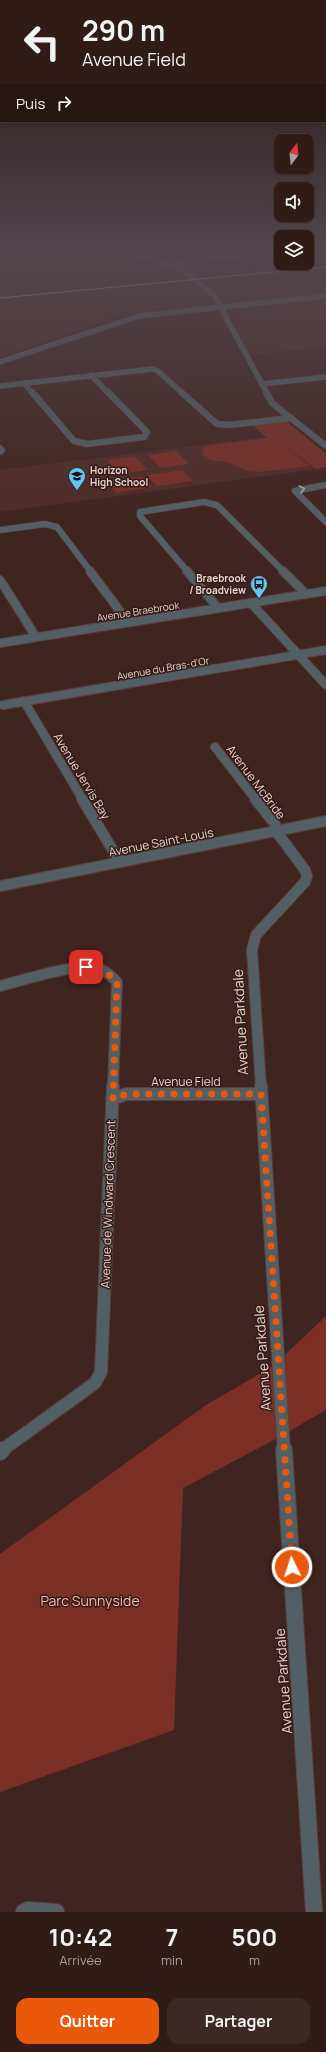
<!DOCTYPE html>
<html lang="fr">
<head>
<meta charset="utf-8">
<style>
  body { margin:0; font-family:Manrope,sans-serif; background:#3c2824; color:#f1f3f6; height:100vh; display:flex; flex-direction:column; font-size:15px; white-space:nowrap }
  * { box-sizing:border-box; margin:0 }
  p { font-size:13px; color:#a8a1a1 }
  .icon { flex:none; width:22px; height:22px; fill:none; stroke:currentColor; stroke-width:2; stroke-linecap:round; stroke-linejoin:round }
  .map { position:relative; height:1912px; overflow:hidden }
  .side { display:flex; flex-direction:column; background:#301b17; flex:1 }
  .side>* { flex:none }
  .guide { position:absolute; left:0px; top:0px; width:326px; height:122px; box-shadow:0 1px 3px #0004,0 0 0 1px #4b3936; background:#301b17; color:#f1f3f6; overflow:hidden }
  .needle { width:26px; rotate:16deg }
  .buttons { position:absolute; left:274px; top:134px; display:grid; gap:8px }
  .buttons a { display:grid; place-items:center; width:40px; height:40px; border-radius:8px; background:#301b17; box-shadow:0 1px 3px #0004,0 0 0 1px #4b3936; font-size:20px }
  .pin { position:absolute; display:grid; place-items:center; width:34px; height:34px; color:#fff; margin:-17px; border-radius:8px; box-shadow:0 2px 6px #0006 }
  .me { position:absolute; width:44px; margin:-22px; rotate:356deg; stroke-linejoin:round; filter:drop-shadow(0 0 3px #0008) }
  .turn { display:flex; align-items:center; gap:14px; height:84px; padding:0 16px; font-size:18px }
  .turn .icon { width:52px; height:52px; stroke-width:2.5 }
  .turn b { display:block; font-size:28px; line-height:34px }
  .then { display:flex; align-items:center; height:38px; padding:0 16px; background:#0003; gap:8px; font-size:15px }
  .eta { display:flex; justify-content:space-evenly; align-items:center; height:68px; text-align:center }
  .eta b { font-size:24px; font-weight:700; line-height:28px }
  .button { display:flex; gap:8px; margin-top:auto; padding:8px 16px }
  .button a { flex:1; height:46px; border-radius:12px; background:#ea580c; color:#fff; font-size:16px; font-weight:700; line-height:46px; text-align:center }
  .button a+a { background:#3c2824; color:#f1f3f6 }
  .map>svg:first-child { display:block }
  .built { fill:#4f2c26 }
  .green { fill:#7b2f26 }
  .lines { fill:none; stroke-linecap:round; stroke-linejoin:round }
  .minor-far5-casing { stroke:#5b403b; stroke-width:6 }
  .minor-far4-casing { stroke:#5b403b; stroke-width:7 }
  .minor-far3-casing { stroke:#5b403b; stroke-width:10 }
  .minor-far2-casing { stroke:#5b403b; stroke-width:12 }
  .minor-far1-casing { stroke:#5b403b; stroke-width:14 }
  .minor-casing { stroke:#5b403b; stroke-width:18 }
  .tertiary-far2-casing { stroke:#5b403b; stroke-width:6 }
  .tertiary-far1-casing { stroke:#5b403b; stroke-width:7 }
  .tertiary-casing { stroke:#5b403b; stroke-width:12 }
  .minor-far5 { stroke:#526066; stroke-width:5 }
  .minor-far4 { stroke:#526066; stroke-width:6 }
  .minor-far3 { stroke:#526066; stroke-width:8 }
  .minor-far2 { stroke:#526066; stroke-width:10 }
  .minor-far1 { stroke:#526066; stroke-width:12 }
  .minor { stroke:#526066; stroke-width:16 }
  .tertiary-far2 { stroke:#526066; stroke-width:5 }
  .tertiary-far1 { stroke:#526066; stroke-width:6 }
  .tertiary { stroke:#526066; stroke-width:10 }
  .tram { stroke:#d4c0bc; stroke-width:1 }
  .oneway { stroke:#aba6a6 }
  .route { stroke:#ea580c; stroke-width:7; stroke-dasharray:0 12.6 }
  .labels { text-anchor:middle; dominant-baseline:central; stroke-width:3; stroke-linejoin:round; paint-order:stroke }
  .far-poi-label { font-size:10px; font-weight:bold; fill:#e7d4d0; stroke:#351a16; text-anchor:start }
  .far-street-label { font-size:10px; fill:#e7d4d0; stroke:#351a16 }
  .street-label { font-size:12px; fill:#e7d4d0; stroke:#351a16 }
  .near-street-label { font-size:14px; fill:#e7d4d0; stroke:#351a16 }
  .near-park-label { font-size:14px; fill:#f3beb4; stroke:#351a16 }
</style>
</head>
<body>
<div class="map">
<svg width="326" height="1912" viewBox="0 0 326 1912">
  <rect width="100%" height="100%" fill="#40241f"/>
  <!-- built -->
  <g class="built">
    <polygon points="0,250 281,250 281,263 307,263 307,250 326,250 326,347 248,355 228,304 153,310 122,316 0,357"/>
    <polygon points="265,437 273,437 316,469 0,512 0,470"/>
  </g>
  <!-- green -->
  <g class="green">
    <polygon points="286,421 326,454 326,467 316,469 273,437 310,466 257,472 248,471 227,462 210,460 203,454 203,446 267,438 252,425"/>
    <polygon points="176,451 189,464 160,468 148,455"/>
    <polygon points="135,456 147,470 119,474 107,460"/>
    <polygon points="182,470 193,481 157,486 146,475"/>
    <polygon points="142,476 153,487 116,493 106,481"/>
    <polygon points="326,1316 326,1410 274,1440 183,1488 174,1730 0,1792 0,1554 206,1405 273,1366"/>
  </g>
  <g class="lines">
    <defs>
      <g id="minor-far5">
        <polyline points="171,265 187,261 260,253"/>
        <polyline points="91,375 108,393"/>
        <polyline points="24,383 32,393"/>
        <polyline points="261,384 326,377"/>
        <polyline points="0,386 153,369 158,371 182,393"/>
      </g>
      <g id="minor-far4">
        <polyline points="32,392 74,441 87,444 144,437 147,432 108,392"/>
        <polyline points="181,392 217,424 230,425 291,418"/>
        <polyline points="0,448 2,450 0,452"/>
        <polyline points="326,485 295,491 326,522"/>
        <polyline points="0,530 45,524 57,527 91,572"/>
        <polyline points="188,572 140,516 140,512 204,502 217,505 284,572"/>
      </g>
      <g id="minor-far3">
        <polyline points="90,571 128,622"/>
        <polyline points="187,571 218,608"/>
        <polyline points="283,571 306,594"/>
        <polyline points="0,580 36,637"/>
        <polyline points="251,603 326,685"/>
        <polyline points="0,643 326,591"/>
        <polyline points="24,701 83,800"/>
        <polyline points="3,705 326,650"/>
        <polyline points="215,747 256,800"/>
      </g>
      <g id="minor-far2">
        <polyline points="82,799 120,862"/>
        <polyline points="255,799 275,824 276,831 305,870 307,876 305,882 256,935 252,950 261,1087"/>
        <path d="M 0,986 C 25,980 76,962 100,969 C 107,971 112,977 117,982 L 113,1087"/>
      </g>
      <g id="minor-far1">
        <polyline points="261,1086 284,1451"/>
        <polyline points="113,1099 126,1094 261,1094"/>
        <polyline points="1,1451 95,1383 101,1372 113,1086"/>
      </g>
      <g id="minor">
        <polyline points="284,1450 314,1912"/>
        <polyline points="0,1452 2,1450"/>
        <polyline points="24,1912 28,1910 56,1912"/>
      </g>
      <g id="tertiary-far2">
        <polyline points="119,250 180,268 214,295 267,393"/>
        <polyline points="0,362 139,316 326,296"/>
      </g>
      <polyline id="tertiary-far1" points="266,392 272,403 326,446"/>
      <polyline id="tertiary" points="0,886 326,821"/>
    </defs>
    <!-- minor-far5 casing -->
    <use href="#minor-far5" class="minor-far5-casing"/>
    <!-- minor-far4 casing -->
    <use href="#minor-far4" class="minor-far4-casing"/>
    <!-- minor-far3 casing -->
    <use href="#minor-far3" class="minor-far3-casing"/>
    <!-- minor-far2 casing -->
    <use href="#minor-far2" class="minor-far2-casing"/>
    <!-- minor-far1 casing -->
    <use href="#minor-far1" class="minor-far1-casing"/>
    <!-- minor casing -->
    <use href="#minor" class="minor-casing"/>
    <!-- tertiary-far2 casing -->
    <use href="#tertiary-far2" class="tertiary-far2-casing"/>
    <!-- tertiary-far1 casing -->
    <use href="#tertiary-far1" class="tertiary-far1-casing"/>
    <!-- tertiary casing -->
    <use href="#tertiary" class="tertiary-casing"/>
    <!-- minor-far5 -->
    <use href="#minor-far5" class="minor-far5"/>
    <!-- minor-far4 -->
    <use href="#minor-far4" class="minor-far4"/>
    <!-- minor-far3 -->
    <use href="#minor-far3" class="minor-far3"/>
    <!-- minor-far2 -->
    <use href="#minor-far2" class="minor-far2"/>
    <!-- minor-far1 -->
    <use href="#minor-far1" class="minor-far1"/>
    <!-- minor -->
    <use href="#minor" class="minor"/>
    <!-- tertiary-far2 -->
    <use href="#tertiary-far2" class="tertiary-far2"/>
    <!-- tertiary-far1 -->
    <use href="#tertiary-far1" class="tertiary-far1"/>
    <!-- tertiary -->
    <use href="#tertiary" class="tertiary"/>
    <!-- tram -->
    <polyline class="tram" points="0,298 326,267"/>
  </g>
  <!-- one-way arrows -->
  <defs><path id="oneway-chevron" d="M-2-3.5L2.5 0L-2 3.5" fill="none" stroke-width="1.6" stroke-linecap="round" stroke-linejoin="round"/></defs>
  <use class="oneway" href="#oneway-chevron" transform="translate(302 489) rotate(-14)"/>
  <!-- sky -->
  <linearGradient id="sky" x2="0" y2="1"><stop stop-color="#231411"/><stop offset="0.48" stop-color="#53454d"/><stop offset="1" stop-color="#53454d" stop-opacity="0"/></linearGradient>
  <rect width="326" height="518" fill="url(#sky)"/>
  <g class="lines">
    <!-- route -->
    <path class="route" d="M 86,967 C 100,969 108,972 117,982 L 113,1099 L 126,1094 L 261,1094 L 292,1567"/>
  </g>
  <!-- icons -->
  <defs>
    <symbol id="school-pin" viewBox="-11 -11 22 30"><path d="M0 17L-7.5 6A9.5 9.5 0 1 1 7.5 6Z" fill="#66c4ef" stroke="#351a16"/><path d="M0-5L7-2L0 1L-7-2ZM-4 1L0 2.5L4 1V4Q0 6-4 4Z" fill="#111"/></symbol>
    <symbol id="bus-pin" viewBox="-11 -11 22 30"><path d="M0 17L-7.5 6A9.5 9.5 0 1 1 7.5 6Z" fill="#66c4ef" stroke="#351a16"/><path d="M-5-6H5V4H4V6H2V4H-2V6H-4V4H-5ZM-3.5-4V0h7V-4ZM-3.5 1.2v1.5H-2V1.2ZM2 1.2v1.5H3.5V1.2Z" fill="#111"/></symbol>
  </defs>
  <g fill-rule="evenodd">
    <use href="#school-pin" x="67" y="466" width="20" height="27"/>
    <use href="#bus-pin" x="249" y="574" width="20" height="27"/>
  </g>
  <g class="labels">
    <!-- far-poi labels -->
    <g class="far-poi-label">
      <text x="90" y="470">Horizon<tspan x="90" dy="12">High School</tspan></text>
      <text x="246" y="578" text-anchor="end">Braebrook<tspan x="246" dy="12">/ Broadview</tspan></text>
    </g>
    <!-- far-street labels -->
    <g class="far-street-label">
      <text transform="translate(138 611) rotate(-9)">Avenue Braebrook</text>
      <text transform="translate(163 668) rotate(-10)">Avenue du Bras-d'Or</text>
    </g>
    <!-- street labels -->
    <g class="street-label">
      <text transform="translate(82 776) rotate(59)">Avenue Jervis Bay</text>
      <text transform="translate(256 782) rotate(53)">Avenue McBride</text>
      <text transform="translate(161 842) rotate(-11)">Avenue Saint-Louis</text>
      <text x="186" y="1081">Avenue Field</text>
      <text transform="translate(108 1204) rotate(-88)">Avenue de Windward Crescent</text>
    </g>
    <!-- near-street labels -->
    <g class="near-street-label">
      <text transform="translate(240 1022) rotate(-93)">Avenue Parkdale</text>
      <text transform="translate(262 1358) rotate(-94)">Avenue Parkdale</text>
      <text transform="translate(283 1681) rotate(-94)">Avenue Parkdale</text>
    </g>
    <!-- near-park labels -->
    <g class="near-park-label">
      <text x="90" y="1600">Parc Sunnyside</text>
    </g>
  </g>
</svg>
<div class="buttons">
<a><svg class="needle" viewBox="-14 -14 28 28"><path d="M0-13l5 13h-10z" fill="#e53935"/><path d="M0 13l5-13h-10z" fill="#a8a1a1"/></svg></a>
<a><svg class="icon" aria-label="sound" viewBox="0 0 24 24"><path d="M4 9h4l5-4v14l-5-4H4zM17 9q2 3 0 6"/></svg></a>
<a><svg class="icon" aria-label="layers" viewBox="0 0 24 24"><path d="M12 4l9 5-9 5-9-5zM3 14l9 5 9-5"/></svg></a>
</div>
<div class="pin" style="left:86px;top:967px;background:#d93025"><svg class="icon" aria-label="arrive" viewBox="0 0 24 24"><path d="M6 21V4h12l-3 4 3 4H6"/></svg></div>
<svg class="me" style="left:292px;top:1567px" viewBox="-20 -20 40 40"><circle r="17" fill="#ea580c" stroke="#fff" stroke-width="3"/><path d="M0-11L8 9 0 5-8 9z" fill="#fff"/></svg>
<div class="guide">
<div class="turn"><svg class="icon" aria-label="left" viewBox="0 0 24 24"><path d="M17 20v-9H6M10 6l-5 5 5 5"/></svg><div><b>290 m</b>Avenue Field</div></div>
<div class="then">Puis<svg class="icon" aria-label="right" viewBox="0 0 24 24"><path d="M7 20v-9h11M14 6l5 5-5 5"/></svg></div>
</div>
</div>
<section class="side">
<div class="eta">
<div><b>10:42</b><p>Arrivée</p></div>
<div><b>7</b><p>min</p></div>
<div><b>500</b><p>m</p></div>
</div>
<div class="button"><a>Quitter</a><a>Partager</a></div>
</section>
</body>
</html>
